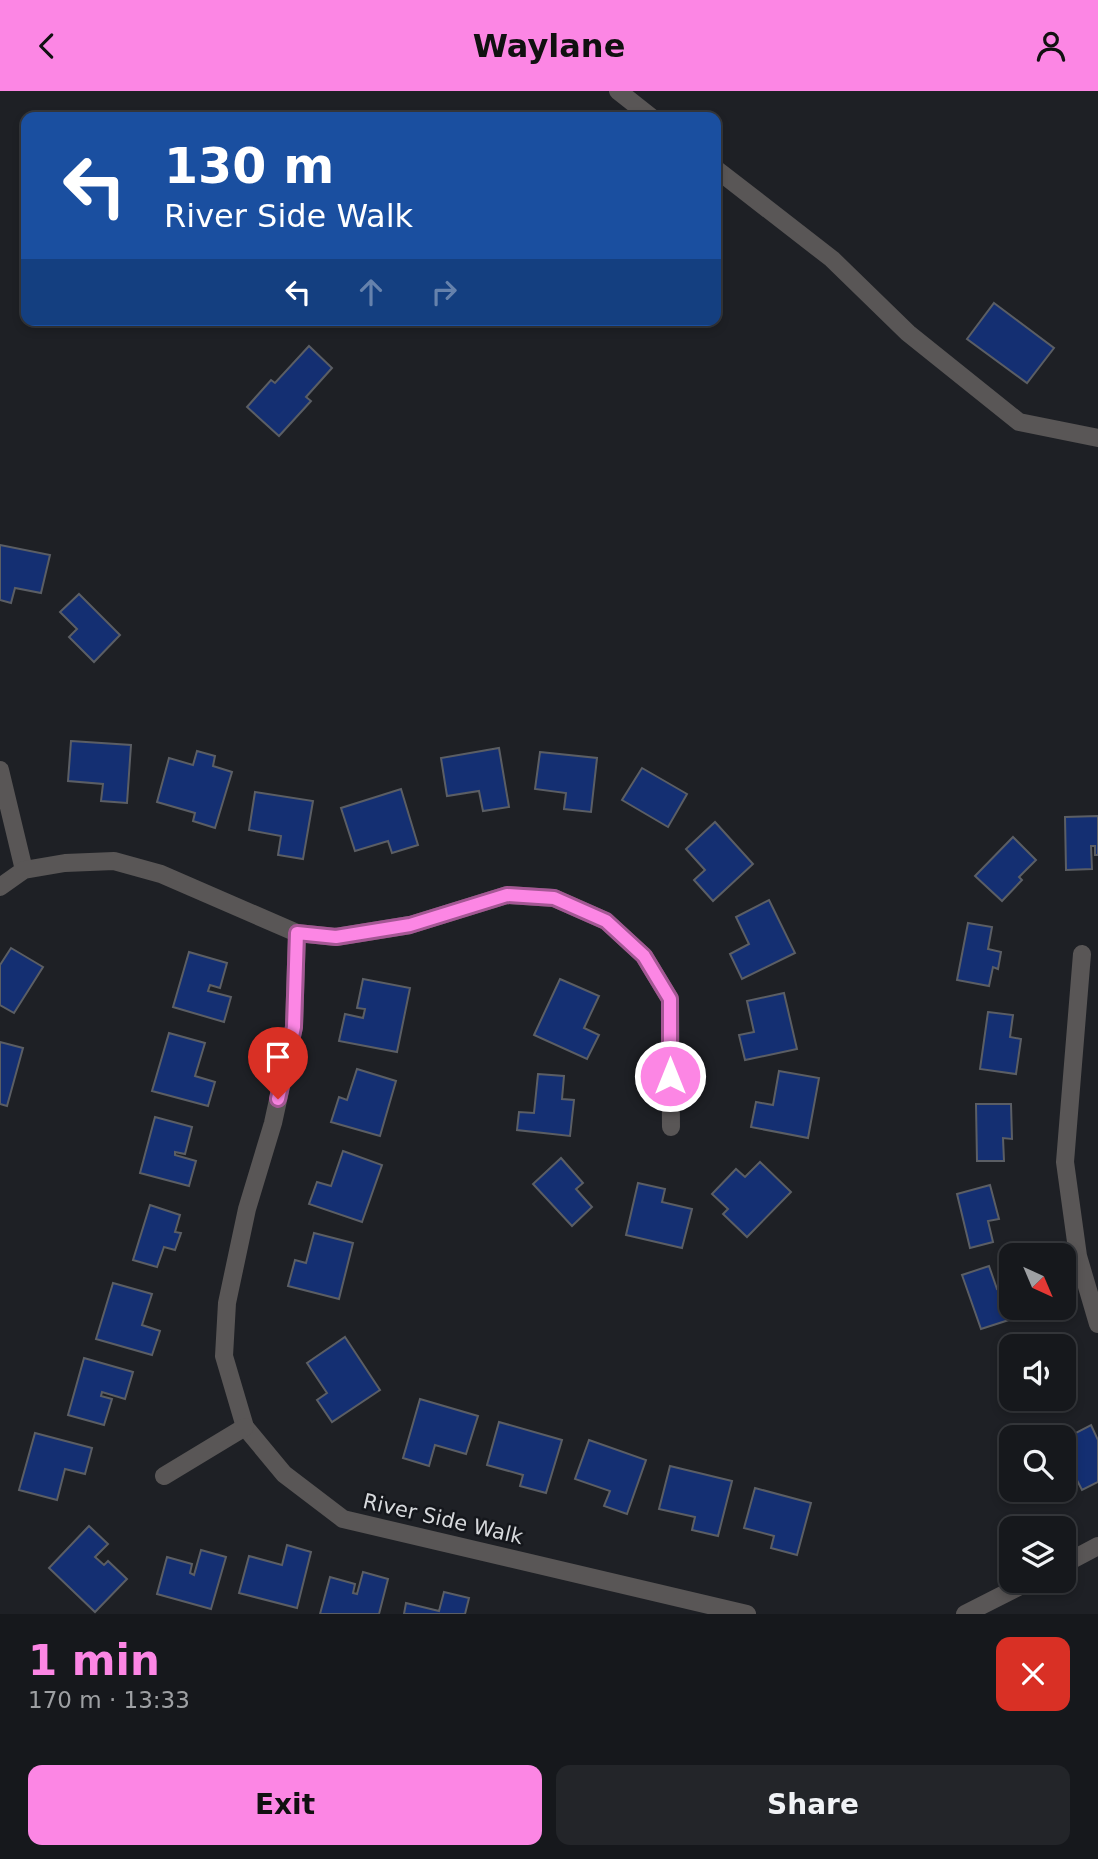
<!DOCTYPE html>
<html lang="en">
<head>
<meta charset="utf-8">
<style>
  body { margin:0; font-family:"DejaVu Sans",sans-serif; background:#232529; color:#f1f3f6; height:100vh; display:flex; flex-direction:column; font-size:26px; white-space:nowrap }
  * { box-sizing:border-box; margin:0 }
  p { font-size:23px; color:#9ea0a3 }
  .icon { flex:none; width:38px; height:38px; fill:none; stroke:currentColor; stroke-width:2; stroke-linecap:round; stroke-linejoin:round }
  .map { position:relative; height:1523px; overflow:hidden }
  .details { display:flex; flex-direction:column; background:#16181c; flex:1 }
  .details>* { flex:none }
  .guide { position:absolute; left:21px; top:21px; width:700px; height:214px; border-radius:14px; box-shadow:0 4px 10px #0003,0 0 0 2px #35373b; background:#1a4fa0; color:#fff; overflow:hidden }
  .needle { width:46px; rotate:136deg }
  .buttons { position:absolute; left:999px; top:1152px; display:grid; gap:14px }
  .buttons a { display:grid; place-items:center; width:77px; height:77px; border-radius:14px; background:#16181c; box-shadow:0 4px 10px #0003,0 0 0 2px #35373b; font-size:35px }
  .pin { position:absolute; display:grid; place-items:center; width:60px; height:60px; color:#fff; margin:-72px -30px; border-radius:50% 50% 50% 0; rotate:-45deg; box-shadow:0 0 7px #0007 }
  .pin .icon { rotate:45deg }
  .me { position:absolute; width:77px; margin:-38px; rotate:0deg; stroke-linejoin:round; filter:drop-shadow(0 0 5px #0008) }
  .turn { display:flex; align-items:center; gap:24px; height:147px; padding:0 28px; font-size:32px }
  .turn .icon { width:91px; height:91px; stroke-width:2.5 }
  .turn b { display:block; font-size:49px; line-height:60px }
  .lanes { display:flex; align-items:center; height:66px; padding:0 28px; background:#0003; justify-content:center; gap:35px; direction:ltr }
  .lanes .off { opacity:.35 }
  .round { display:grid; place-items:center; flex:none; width:74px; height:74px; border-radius:14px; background:#232529 }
  .overview { display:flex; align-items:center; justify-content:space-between; height:119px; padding:0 28px }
  h1 { font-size:42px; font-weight:700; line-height:52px; color:#fc86e4 }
  .button { display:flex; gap:14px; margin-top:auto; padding:14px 28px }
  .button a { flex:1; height:80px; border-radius:14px; background:#fc86e4; color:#111; font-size:28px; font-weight:700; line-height:80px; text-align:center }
  .button a+a { background:#232529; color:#f1f3f6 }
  header { display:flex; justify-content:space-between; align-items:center; height:91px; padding:0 28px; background:#fc86e4; color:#111; font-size:32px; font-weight:700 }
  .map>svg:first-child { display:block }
  .building { fill:#142f72; stroke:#5b5e64; stroke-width:2 }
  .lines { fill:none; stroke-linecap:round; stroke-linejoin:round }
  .minor { stroke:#595656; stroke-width:18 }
  .route-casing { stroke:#a45794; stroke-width:18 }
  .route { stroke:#fc86e4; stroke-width:12 }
  .labels { text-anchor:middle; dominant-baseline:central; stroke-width:5; stroke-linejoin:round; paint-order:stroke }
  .street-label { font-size:21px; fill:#d7d9dc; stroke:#15171c }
</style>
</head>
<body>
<header><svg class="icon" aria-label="back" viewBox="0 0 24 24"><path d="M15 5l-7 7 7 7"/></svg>Waylane<svg class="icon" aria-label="person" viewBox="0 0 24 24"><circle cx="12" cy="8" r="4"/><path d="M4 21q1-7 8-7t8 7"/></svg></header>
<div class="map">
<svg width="1098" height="1523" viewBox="0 0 1098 1523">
  <rect width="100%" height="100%" fill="#1e2025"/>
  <!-- building -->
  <g class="building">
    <polygon points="994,212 1054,257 1027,292 967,248"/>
    <polygon points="309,255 332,277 306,306 311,310 279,345 247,316 271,289 275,292"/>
    <polygon points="0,454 50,464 41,502 15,497 11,512 0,509"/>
    <polygon points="79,503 120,544 94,571 69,546 77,538 60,521"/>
    <polygon points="71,650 131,654 127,712 101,710 103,693 68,690"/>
    <polygon points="499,657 509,716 483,720 479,700 447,705 441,667"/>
    <polygon points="197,660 215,665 213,675 232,681 215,737 193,730 195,722 157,711 169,667 193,674"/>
    <polygon points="540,661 597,667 591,721 564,718 566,702 535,698"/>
    <polygon points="642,677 687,703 668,736 622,709"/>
    <polygon points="401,698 418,754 392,762 388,750 355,760 341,717"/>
    <polygon points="255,701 313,710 303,768 278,764 281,745 249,739"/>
    <polygon points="1098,725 1098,764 1095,764 1095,755 1091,755 1092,778 1066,779 1065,726"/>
    <polygon points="715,731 753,773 713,810 694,789 705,779 686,758"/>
    <polygon points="1013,746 1036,769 1019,786 1022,789 1002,810 975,785"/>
    <polygon points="769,809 795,862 742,888 730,863 749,853 736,826"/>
    <polygon points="968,832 992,836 988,858 1001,861 998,878 993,876 989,895 957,889"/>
    <polygon points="11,857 43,876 14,922 0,914 0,874"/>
    <polygon points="189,861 227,872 220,897 210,894 208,900 231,906 224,931 173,916"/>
    <polygon points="363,888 410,897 397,961 339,950 345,923 363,927 365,918 357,917"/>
    <polygon points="560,888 599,905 584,937 599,944 587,968 534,944"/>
    <polygon points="784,902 797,958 745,969 739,944 754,941 747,910"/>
    <polygon points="988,921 1013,924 1010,946 1021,948 1016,983 980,978"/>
    <polygon points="169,942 205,952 195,985 215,991 208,1015 152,1000"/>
    <polygon points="0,951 23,957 7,1015 0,1013"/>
    <polygon points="357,978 396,990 380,1045 331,1031 339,1006 347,1009"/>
    <polygon points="779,980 819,987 808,1047 751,1036 756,1011 773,1014"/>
    <polygon points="538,983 564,985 562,1008 574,1009 570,1045 517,1039 519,1021 534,1022"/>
    <polygon points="976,1013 1011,1013 1012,1048 1003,1047 1004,1070 977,1070"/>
    <polygon points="155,1026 192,1036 185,1063 175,1061 175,1064 196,1070 189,1095 140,1082"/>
    <polygon points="343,1060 382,1074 362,1131 309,1113 317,1091 331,1095"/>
    <polygon points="561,1067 583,1092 576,1098 592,1116 572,1135 533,1093"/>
    <polygon points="760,1071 791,1101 747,1146 723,1123 728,1118 712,1103 736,1078 745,1086"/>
    <polygon points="638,1092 665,1098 662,1111 692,1118 682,1157 626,1144"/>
    <polygon points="990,1094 999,1128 988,1130 993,1151 970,1157 957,1103"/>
    <polygon points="150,1114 180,1124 175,1141 181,1142 175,1159 164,1156 157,1176 133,1169"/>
    <polygon points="314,1142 353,1152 339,1208 288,1195 295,1169 306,1172"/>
    <polygon points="989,1175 997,1198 1004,1196 1015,1227 981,1238 962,1184"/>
    <polygon points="113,1192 152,1203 142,1234 160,1240 152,1264 96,1248"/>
    <polygon points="345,1246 380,1299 332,1331 317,1309 327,1302 307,1272"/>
    <polygon points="84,1267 133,1281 125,1308 102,1301 101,1305 112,1308 104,1334 68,1324"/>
    <polygon points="420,1308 478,1325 466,1363 435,1354 429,1375 403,1367"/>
    <polygon points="499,1331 562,1349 546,1402 520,1395 523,1384 487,1374"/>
    <polygon points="1091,1334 1098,1349 1098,1391 1082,1399 1064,1364 1064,1348"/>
    <polygon points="35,1342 92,1357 85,1383 65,1378 57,1409 19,1399"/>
    <polygon points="589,1349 646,1369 627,1423 604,1415 610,1400 575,1388"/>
    <polygon points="670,1375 732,1390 718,1445 692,1439 695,1426 659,1418"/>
    <polygon points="755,1397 811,1412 797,1464 771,1457 774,1445 744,1437"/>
    <polygon points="89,1435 108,1453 95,1466 104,1474 108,1470 127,1488 95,1521 49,1477"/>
    <polygon points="287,1454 311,1461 297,1517 239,1502 249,1465 282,1474"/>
    <polygon points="201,1459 226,1466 211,1518 157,1503 167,1466 192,1473 190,1482 194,1484"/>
    <polygon points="363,1481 388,1488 379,1523 320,1523 330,1486 355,1493 353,1502 357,1503"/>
    <polygon points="444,1501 469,1507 465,1523 404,1523 406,1512 439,1520"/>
  </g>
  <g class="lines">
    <!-- minor -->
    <g class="minor">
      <polyline points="618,0 651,26"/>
      <polyline points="716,78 832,168 908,242 1019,331 1098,347"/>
      <polyline points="0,679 24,779"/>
      <polyline points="0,796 24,779 65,772 114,770 161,783 297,842 336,846 410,834 507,804 554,807 606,830 644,865 670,908 671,1036"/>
      <polyline points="297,842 294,936 273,1032 247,1118 227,1212 224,1265 245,1336 284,1383 343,1428 747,1523"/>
      <polyline points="1082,863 1065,1071 1078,1165 1098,1233"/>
      <polyline points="164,1385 245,1336"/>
      <polyline points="1064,1473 1098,1455"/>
      <polyline points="965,1523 1032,1489"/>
    </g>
  </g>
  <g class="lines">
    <defs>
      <polyline id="route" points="278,1008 294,936 297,842 336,846 410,834 507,804 554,807 606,830 644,865 670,908 670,985"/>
    </defs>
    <!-- route casing -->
    <use href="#route" class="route-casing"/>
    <!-- route -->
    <use href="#route" class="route"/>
  </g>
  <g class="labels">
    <!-- street labels -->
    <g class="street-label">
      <text transform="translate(443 1428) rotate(13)">River Side Walk</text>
    </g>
  </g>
</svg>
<div class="buttons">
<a><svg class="needle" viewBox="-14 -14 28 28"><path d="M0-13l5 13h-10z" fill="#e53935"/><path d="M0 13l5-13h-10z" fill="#9ea0a3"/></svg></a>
<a><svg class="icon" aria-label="sound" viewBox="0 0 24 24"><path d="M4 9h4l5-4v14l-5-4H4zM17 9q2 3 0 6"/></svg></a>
<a><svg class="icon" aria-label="search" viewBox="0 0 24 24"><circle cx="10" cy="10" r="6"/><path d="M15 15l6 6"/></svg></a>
<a><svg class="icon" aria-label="layers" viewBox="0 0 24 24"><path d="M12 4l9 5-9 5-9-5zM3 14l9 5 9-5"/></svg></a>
</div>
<div class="pin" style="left:278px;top:1008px;background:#d93025"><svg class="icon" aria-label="arrive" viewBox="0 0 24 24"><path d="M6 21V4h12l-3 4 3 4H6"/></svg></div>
<svg class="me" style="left:670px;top:985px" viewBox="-20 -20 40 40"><circle r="17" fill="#fc86e4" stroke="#fff" stroke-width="3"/><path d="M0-11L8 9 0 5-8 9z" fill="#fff"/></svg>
<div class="guide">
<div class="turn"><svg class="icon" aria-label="left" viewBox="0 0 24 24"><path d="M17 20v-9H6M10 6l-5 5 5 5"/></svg><div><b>130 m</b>River Side Walk</div></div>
<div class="lanes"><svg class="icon" aria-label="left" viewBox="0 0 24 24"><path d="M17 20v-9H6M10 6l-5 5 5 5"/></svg><svg class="icon off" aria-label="ahead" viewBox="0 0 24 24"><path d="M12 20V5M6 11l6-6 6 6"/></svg><svg class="icon off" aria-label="right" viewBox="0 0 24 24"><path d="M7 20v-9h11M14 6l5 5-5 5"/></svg></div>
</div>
</div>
<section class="details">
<div class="overview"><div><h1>1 min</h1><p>170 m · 13:33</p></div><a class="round" style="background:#d93025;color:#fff"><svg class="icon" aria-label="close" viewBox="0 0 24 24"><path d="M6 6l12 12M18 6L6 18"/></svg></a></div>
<div class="button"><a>Exit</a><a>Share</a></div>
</section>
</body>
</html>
